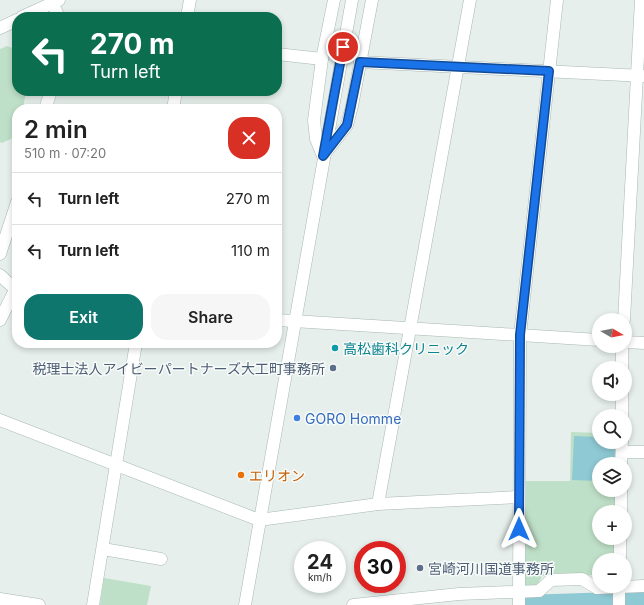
<!DOCTYPE html>
<html lang="en">
<head>
<meta charset="utf-8">
<style>
  body { margin:0; font-family:Inter,"Noto Sans JP",sans-serif; background:#f6f6f6; color:#222; height:100vh; display:flex; flex-direction:column; font-size:15px; white-space:nowrap }
  * { box-sizing:border-box; margin:0 }
  p { font-size:13px; color:#767676 }
  .icon { flex:none; width:22px; height:22px; fill:none; stroke:currentColor; stroke-width:2; stroke-linecap:round; stroke-linejoin:round }
  .map { position:relative; flex:1; overflow:hidden }
  .drawer { position:absolute; left:12px; top:104px; width:270px; height:244px; display:flex; flex-direction:column; background:#fff; border-radius:16px; box-shadow:0 2px 6px #0003 }
  .drawer>* { flex:none }
  .guide { position:absolute; left:12px; top:12px; width:270px; height:84px; border-radius:16px; box-shadow:0 2px 6px #0003; background:#0b6e4f; color:#fff; overflow:hidden }
  .needle { width:26px; rotate:99deg }
  .buttons { position:absolute; left:592px; top:313px; display:grid; gap:8px }
  .buttons a { display:grid; place-items:center; width:40px; height:40px; border-radius:50%; background:#fff; box-shadow:0 2px 6px #0003; font-size:20px }
  .speed { position:absolute; left:294px; top:541px; display:flex; gap:8px; font-size:20px; font-weight:700; text-align:center }
  .speed>* { display:grid; place-content:center; width:52px; height:52px; border-radius:50%; background:#fff; box-shadow:0 2px 6px #0003; line-height:1 }
  .speed small { font-size:10px; font-weight:400 }
  .speed .limit { border:6px solid #d22; background:#fff; color:#111 }
  .pin { position:absolute; display:grid; place-items:center; width:34px; height:34px; color:#fff; margin:-17px; border:2px solid #fff; border-radius:50%; box-shadow:0 1px 4px #0007 }
  .me { position:absolute; width:44px; margin:-22px; rotate:0deg; stroke-linejoin:round; filter:drop-shadow(0 0 3px #0008) }
  .turn { display:flex; align-items:center; gap:14px; height:84px; padding:0 12px; font-size:18px }
  .turn .icon { width:52px; height:52px; stroke-width:2.5 }
  .turn b { display:block; font-size:28px; line-height:34px }
  .round { display:grid; place-items:center; flex:none; width:42px; height:42px; border-radius:16px; background:#f6f6f6 }
  .summary { display:flex; align-items:center; justify-content:space-between; height:68px; padding:0 12px }
  h1 { font-size:24px; font-weight:600; line-height:30px }
  .action { display:flex; gap:8px; margin-top:auto; padding:8px 12px }
  .action a { flex:1; height:46px; border-radius:16px; background:#0f766e; color:#fff; font-size:16px; font-weight:600; line-height:46px; text-align:center }
  .action a+a { background:#f6f6f6; color:#222 }
  ul { padding:0; list-style:none }
  li { display:flex; align-items:center; gap:12px; height:52px; padding:0 12px; border-top:1px solid #e0e0e0 }
  li div { flex:1 }
  li b { display:block; font-size:15px }
  li em { font-style:normal }
  .map>svg:first-child { display:block }
  .green { fill:#bfe0c8 }
  .water { fill:#8ec9d4 }
  .lines { fill:none; stroke-linecap:round; stroke-linejoin:round }
  .river { stroke:#8ec9d4; stroke-width:20 }
  .minor-casing { stroke:#a8b8b2; stroke-width:13 }
  .tertiary-casing { stroke:#a8b8b2; stroke-width:13 }
  .minor { stroke:#fff; stroke-width:12 }
  .tertiary { stroke:#fff; stroke-width:12 }
  .route-casing { stroke:#114b97; stroke-width:10 }
  .route { stroke:#1a73e8; stroke-width:7 }
  .culture-dot { fill:#0f9aa8; stroke:#f7fbf9; stroke-width:1.5 }
  .service-dot { fill:#5c6f8a; stroke:#f7fbf9; stroke-width:1.5 }
  .shop-dot { fill:#3f7fe0; stroke:#f7fbf9; stroke-width:1.5 }
  .food-dot { fill:#e8710a; stroke:#f7fbf9; stroke-width:1.5 }
  .labels { text-anchor:middle; dominant-baseline:central; stroke-width:3; stroke-linejoin:round; paint-order:stroke }
  .culture-label { font-size:14px; fill:#0d838f; stroke:#f7fbf9; text-anchor:start }
  .service-label { font-size:14px; fill:#4e5e75; stroke:#f7fbf9; text-anchor:end }
  .shop-label { font-size:14px; fill:#366cbe; stroke:#f7fbf9; text-anchor:start }
  .food-label { font-size:14px; fill:#c56008; stroke:#f7fbf9; text-anchor:start }
</style>
</head>
<body>
<div class="map">
<svg width="644" height="605" viewBox="0 0 644 605">
  <rect width="100%" height="100%" fill="#e6efeb"/>
  <!-- green -->
  <g class="green">
    <polygon points="7,46 17,50 17,91 26,91 23,109 17,109 17,129 15,137 2,143 0,142 0,49"/>
    <polygon points="571,432 599,433 599,490 616,490 615,512 599,512 599,538 615,538 615,560 599,560 599,578 593,575 542,576 536,589 524,586 525,481 570,481"/>
    <polygon points="104,578 151,586 147,605 100,605"/>
  </g>
  <!-- water -->
  <polygon class="water" points="574,436 599,437 599,442 617,442 616,464 599,464 599,481 572,480"/>
  <g class="lines">
    <!-- river -->
    <polyline class="river" points="524,605 644,601"/>
    <defs>
      <g id="minor">
        <polyline points="334,0 322,59 314,120 316,139 323,156 347,125 352,106 372,0"/>
        <polyline points="52,3 59,17"/>
        <polyline points="22,17 59,0"/>
        <polyline points="187,17 190,0"/>
        <polyline points="0,28 17,20"/>
        <polyline points="277,54 322,59"/>
        <polyline points="360,62 644,76"/>
        <polyline points="45,109 51,91"/>
        <polyline points="173,109 176,91"/>
        <polyline points="0,254 17,202"/>
        <polyline points="0,275 17,291"/>
        <polyline points="0,320 15,290"/>
        <polyline points="277,320 599,340"/>
        <polyline points="624,320 641,0"/>
        <polyline points="625,342 644,343"/>
        <polyline points="622,368 622,346"/>
        <polyline points="622,416 622,394"/>
        <polyline points="0,420 259,520 378,504 519,497"/>
        <polyline points="622,452 644,452"/>
        <polyline points="621,464 622,442"/>
        <polyline points="378,504 470,0"/>
        <polyline points="621,512 621,490"/>
        <polyline points="103,549 161,559"/>
        <polyline points="620,560 620,538"/>
        <polyline points="0,599 39,605"/>
        <polyline points="93,605 136,343"/>
        <polyline points="353,605 459,594 539,591 551,580 582,579 597,588 644,586"/>
        <polyline points="519,605 520,335 557,0"/>
        <polyline points="619,605 619,586"/>
      </g>
      <polyline id="tertiary" points="245,605 352,0"/>
    </defs>
    <!-- minor casing -->
    <use href="#minor" class="minor-casing"/>
    <!-- tertiary casing -->
    <use href="#tertiary" class="tertiary-casing"/>
    <!-- minor -->
    <use href="#minor" class="minor"/>
    <!-- tertiary -->
    <use href="#tertiary" class="tertiary"/>
  </g>
  <g class="lines">
    <defs>
      <polyline id="route" points="343,47 323,156 347,125 360,62 549,71 520,335 519,529"/>
    </defs>
    <!-- route casing -->
    <use href="#route" class="route-casing"/>
    <!-- route -->
    <use href="#route" class="route"/>
  </g>
  <!-- markers -->
  <circle class="culture-dot" cx="335" cy="348" r="4"/>
  <g class="service-dot">
    <circle cx="333" cy="368" r="4"/>
    <circle cx="420" cy="568" r="4"/>
  </g>
  <circle class="shop-dot" cx="297" cy="418" r="4"/>
  <circle class="food-dot" cx="241" cy="475" r="4"/>
  <g class="labels">
    <!-- culture labels -->
    <g class="culture-label">
      <text x="343" y="348">高松歯科クリニック</text>
    </g>
    <!-- service labels -->
    <g class="service-label">
      <text x="325" y="368">税理士法人アイビーパートナーズ大工町事務所</text>
      <text x="428" y="568" text-anchor="start">宮崎河川国道事務所</text>
    </g>
    <!-- shop labels -->
    <g class="shop-label">
      <text x="305" y="418">GORO Homme</text>
    </g>
    <!-- food labels -->
    <g class="food-label">
      <text x="249" y="475">エリオン</text>
    </g>
  </g>
</svg>
<div class="buttons">
<a><svg class="needle" viewBox="-14 -14 28 28"><path d="M0-13l5 13h-10z" fill="#e53935"/><path d="M0 13l5-13h-10z" fill="#767676"/></svg></a>
<a><svg class="icon" aria-label="sound" viewBox="0 0 24 24"><path d="M4 9h4l5-4v14l-5-4H4zM17 9q2 3 0 6"/></svg></a>
<a><svg class="icon" aria-label="search" viewBox="0 0 24 24"><circle cx="10" cy="10" r="6"/><path d="M15 15l6 6"/></svg></a>
<a><svg class="icon" aria-label="layers" viewBox="0 0 24 24"><path d="M12 4l9 5-9 5-9-5zM3 14l9 5 9-5"/></svg></a>
<a>+</a>
<a>−</a>
</div>
<div class="speed"><div>24<small>km/h</small></div><div class="limit">30</div></div>
<div class="pin" style="left:343px;top:47px;background:#d93025"><svg class="icon" aria-label="arrive" viewBox="0 0 24 24"><path d="M6 21V4h12l-3 4 3 4H6"/></svg></div>
<svg class="me" style="left:519px;top:529px" viewBox="-20 -20 40 40"><path d="M0-17L14 15 0 8-14 15z" fill="#1a73e8" stroke="#fff" stroke-width="4"/></svg>
<div class="guide">
<div class="turn"><svg class="icon" aria-label="left" viewBox="0 0 24 24"><path d="M17 20v-9H6M10 6l-5 5 5 5"/></svg><div><b>270 m</b>Turn left</div></div>
</div>
<section class="drawer">
<div class="summary"><div><h1>2 min</h1><p>510 m · 07:20</p></div><a class="round" style="background:#d93025;color:#fff"><svg class="icon" aria-label="close" viewBox="0 0 24 24"><path d="M6 6l12 12M18 6L6 18"/></svg></a></div>
<ul>
<li><svg class="icon" aria-label="left" viewBox="0 0 24 24"><path d="M17 20v-9H6M10 6l-5 5 5 5"/></svg><div><b>Turn left</b></div><em>270 m</em></li>
<li><svg class="icon" aria-label="left" viewBox="0 0 24 24"><path d="M17 20v-9H6M10 6l-5 5 5 5"/></svg><div><b>Turn left</b></div><em>110 m</em></li>
</ul>
<div class="action"><a>Exit</a><a>Share</a></div>
</section>
</div>
</body>
</html>
